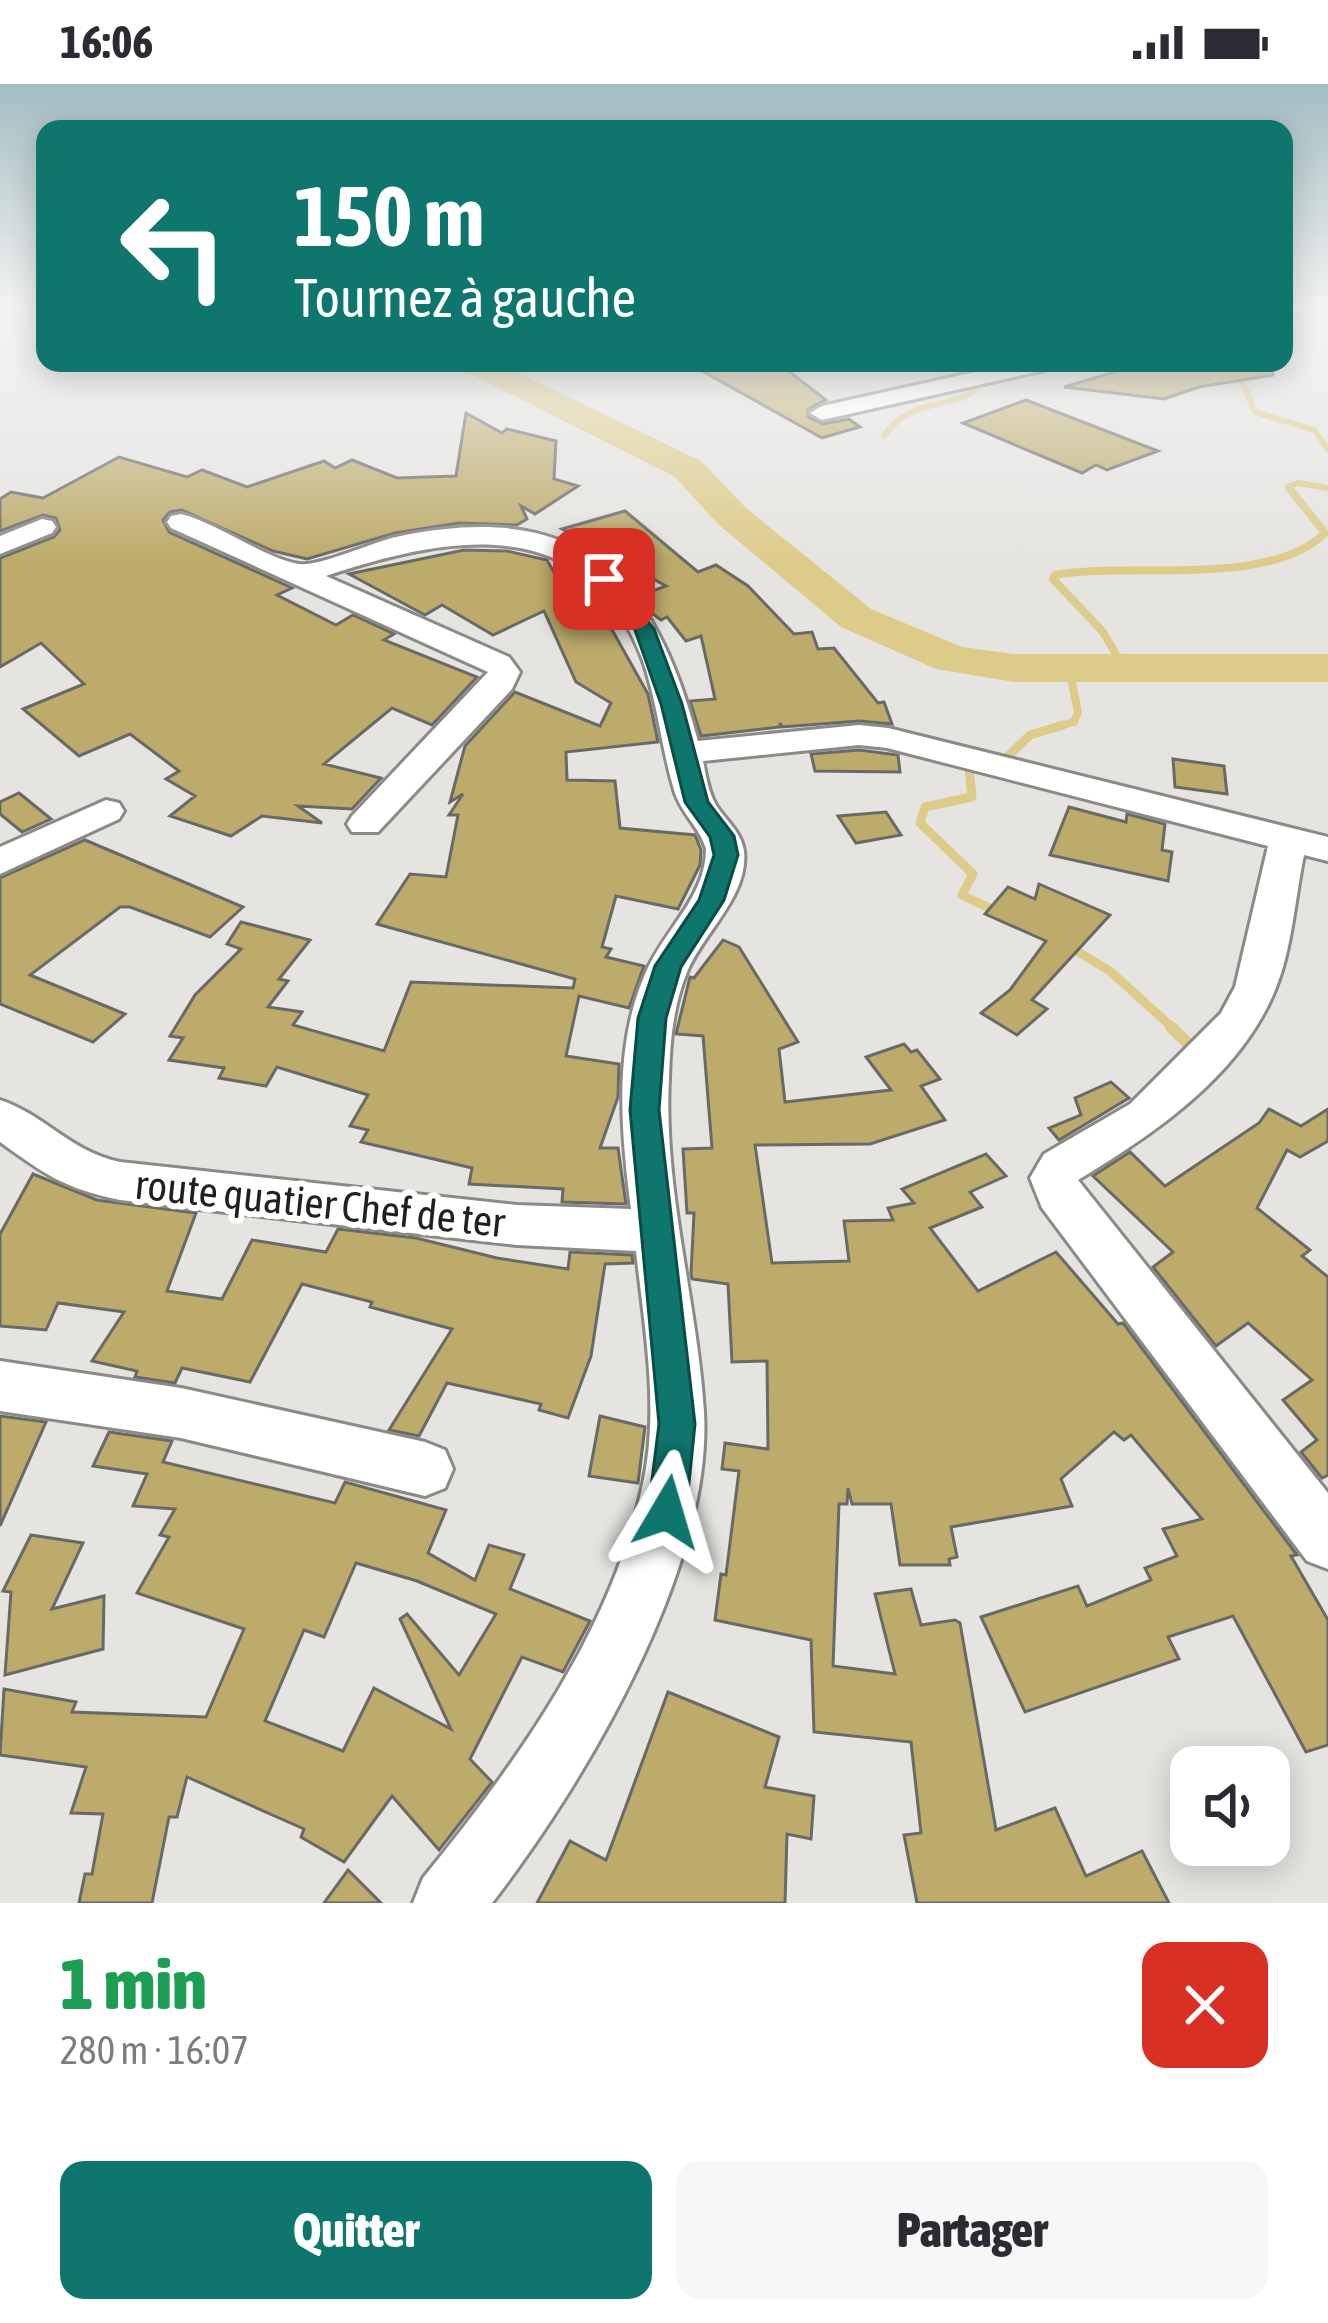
<!DOCTYPE html>
<html lang="fr">
<head>
<meta charset="utf-8">
<style>
  body { margin:0; font-family:"Asap Condensed",sans-serif; background:#f7f7f7; color:#2b2b33; height:100vh; display:flex; flex-direction:column; font-size:45px; white-space:nowrap }
  * { box-sizing:border-box; margin:0 }
  p { font-size:39px; color:#7c7c81 }
  .icon { flex:none; width:66px; height:66px; fill:none; stroke:currentColor; stroke-width:2; stroke-linecap:round; stroke-linejoin:round }
  .map { position:relative; height:1819px; overflow:hidden }
  .panel { display:flex; flex-direction:column; background:#fff; flex:1 }
  .panel>* { flex:none }
  .banner { position:absolute; left:36px; top:36px; width:1257px; height:252px; border-radius:24px; box-shadow:0 6px 30px #0003; background:#0f766e; color:#fff; overflow:hidden }
  .tools { position:absolute; left:1170px; top:1662px; display:grid; gap:24px }
  .tools a { display:grid; place-items:center; width:120px; height:120px; border-radius:24px; background:#fff; box-shadow:0 6px 30px #0003; font-size:60px }
  .pin { position:absolute; display:grid; place-items:center; width:102px; height:102px; color:#fff; margin:-51px; border-radius:24px; box-shadow:0 6px 18px #0006 }
  .me { position:absolute; width:132px; margin:-66px; rotate:7deg; stroke-linejoin:round; filter:drop-shadow(0 0 9px #0008) }
  .turn { display:flex; align-items:center; gap:42px; height:252px; padding:0 60px; font-size:54px }
  .turn .icon { width:156px; height:156px; stroke-width:2.5 }
  .turn b { display:block; font-size:84px; line-height:102px }
  .round { display:grid; place-items:center; flex:none; width:126px; height:126px; border-radius:24px; background:#f7f7f7 }
  .headline { display:flex; align-items:center; justify-content:space-between; height:204px; padding:0 60px }
  h1 { font-size:72px; font-weight:800; line-height:90px; color:#1e9e55 }
  .button { display:flex; gap:24px; margin-top:auto; padding:24px 60px }
  .button a { flex:1; height:138px; border-radius:24px; background:#0f766e; color:#fff; font-size:48px; font-weight:800; line-height:138px; text-align:center }
  .button a+a { background:#f7f7f7; color:#2b2b33 }
  .status { display:flex; justify-content:space-between; align-items:center; height:84px; padding:0 60px; background:#fff; direction:ltr }
  .status svg { height:33px; fill:currentColor }
  .map>svg:first-child { display:block }
  .lines { fill:none; stroke-linecap:round; stroke-linejoin:round }
  .stream-far3 { stroke:#ddcb8a; stroke-width:6 }
  .stream-far2 { stroke:#ddcb8a; stroke-width:8 }
  .stream-far1 { stroke:#ddcb8a; stroke-width:9 }
  .stream { stroke:#ddcb8a; stroke-width:12 }
  .river { fill:#ddcb8a; fill-rule:evenodd }
  .building { fill:#bdab6b; stroke:#696966; stroke-width:3; fill-rule:evenodd }
  .street-casing { stroke:#8b8a87; stroke-width:6 }
  .street { fill:#fff; fill-rule:evenodd }
  .route { fill:#0f766e; stroke:#0a4d48; stroke-width:3 }
  .labels { text-anchor:middle; dominant-baseline:central; stroke-width:12; stroke-linejoin:round; paint-order:stroke }
  .street-label { font-size:42px; fill:#20201f; stroke:#fff }
</style>
</head>
<body>
<div class="status"><b>16:06</b><svg viewBox="0 0 49 12"><path d="M0 12V9h3v3zM5 12V6h3v6zM10 12V3h3v9zM15 12V0h3v12zM26 1h20v11H26zM47 4h2v5h-2z"/></svg></div>
<div class="map">
<svg width="1328" height="1819" viewBox="0 0 1328 1819">
  <rect width="100%" height="100%" fill="#e5e4e1"/>
  <g class="lines">
    <!-- stream-far3 -->
    <g class="stream-far3">
      <polyline points="1284,232 1328,222"/>
      <polyline points="1037,287 1073,279"/>
      <polyline points="1228,290 1243,300 1255,328 1314,346 1328,365"/>
      <path d="M 884,352 C 913,308 968,328 980,297 L 989,295"/>
      <polyline points="1292,408 1288,403 1298,399 1328,404"/>
    </g>
    <!-- stream-far2 -->
    <g class="stream-far2">
      <polyline points="186,428 219,441"/>
      <path d="M 1124,584 L 1103,548 L 1053,495 L 1055,491 C 1130,477 1268,505 1325,449 L 1290,405"/>
      <polyline points="1053,644 1074,638 1078,628 1069,584"/>
    </g>
    <!-- stream-far1 -->
    <g class="stream-far1">
      <polyline points="1005,675 1030,651 1063,641"/>
      <polyline points="976,677 969,685 972,713 925,723 920,739 973,790 962,811 1002,830"/>
      <polyline points="1068,862 1110,887 1175,946"/>
    </g>
    <!-- stream -->
    <polyline class="stream" points="1171,943 1199,970"/>
    <!-- river -->
    <polygon class="river" points="457,279 498,279 701,377 746,424 871,525 962,563 1014,570 1328,570 1328,598 1014,598 936,585 841,543 718,440 675,393 462,286"/>
  </g>
  <!-- building -->
  <g class="building">
    <polygon points="688,279 778,279 826,316 808,325 808,333 823,340 849,335 860,343 822,354"/>
    <polygon points="1145,279 1271,279 1273,291 1199,303 1164,315 1064,303"/>
    <polygon points="1026,316 1158,367 1107,386 1096,381 1082,389 963,339"/>
    <polygon points="466,329 502,349 507,345 556,357 554,395 578,402 535,430 521,422 527,435 517,441 459,439 395,449 307,475 273,467 182,426 170,428 163,436 169,448 292,504 277,511 336,541 353,531 394,550 384,556 477,593 432,641 392,624 324,680 381,694 352,725 298,722 322,739 262,732 231,752 170,732 195,712 166,695 179,687 130,650 79,672 23,625 84,600 41,559 0,583 0,474 54,453 60,446 56,434 43,431 0,447 0,415 11,408 43,414 119,373 187,393 202,386 247,403 324,377 335,384 352,376 397,394 456,392"/>
    <polygon points="625,427 698,488 716,481 748,502 794,550 812,548 818,565 834,564 878,619 884,618 892,640 859,637 782,643 780,639 780,643 701,652 690,617 715,615 701,552 686,557 667,533 661,536 649,527 639,512 666,502 562,445"/>
    <polygon points="464,466 507,467 547,476 580,534 601,526 648,610 658,658 566,668 567,696 615,697 620,744 695,751 701,766 700,781 678,825 616,812 602,863 611,865 606,873 644,882 629,924 579,912 566,972 619,980 618,1013 600,1064 618,1064 626,1120 562,1118 563,1105 469,1100 472,1084 361,1058 368,1046 350,1042 368,1011 277,983 266,1002 219,994 224,984 169,976 183,954 170,952 195,911 241,865 227,860 241,838 310,856 279,895 288,897 268,923 302,928 293,941 384,967 411,898 573,904 575,895 377,840 410,790 446,793 458,731 449,731 463,710 450,718 465,662 515,608 600,642 611,619 576,598 544,527 493,551 442,521 425,531 349,490"/>
    <polygon points="859,666 898,671 900,688 815,687 811,670"/>
    <polygon points="1173,675 1224,682 1227,710 1175,703"/>
    <polygon points="19,709 51,735 22,748 0,730 0,718"/>
    <polygon points="1069,723 1126,738 1127,730 1165,740 1162,766 1172,768 1168,797 1050,771"/>
    <polygon points="886,728 901,751 856,759 838,732"/>
    <polygon points="85,756 243,823 210,853 130,823 120,823 30,891 125,930 93,958 0,920 0,794"/>
    <polygon points="1039,800 1110,831 1032,916 1047,925 1017,951 981,929 1010,906 1046,857 985,830 1008,803 1035,815"/>
    <polygon points="723,856 739,863 798,958 779,965 785,1018 891,1006 866,973 904,960 911,968 917,966 940,995 921,1002 945,1036 870,1060 755,1061 772,1179 849,1177 844,1137 893,1136 888,1124 914,1119 902,1105 986,1070 1006,1092 970,1108 982,1123 930,1144 978,1207 1056,1168 1118,1240 1123,1239 1297,1471 1291,1472 1328,1536 1328,1661 1306,1668 1233,1532 1168,1553 1179,1575 1025,1628 981,1533 1078,1502 1087,1522 1151,1496 1145,1484 1177,1472 1163,1445 1202,1435 1131,1351 1124,1356 1114,1348 1061,1395 1072,1422 951,1443 957,1473 949,1475 950,1481 900,1481 891,1420 852,1420 848,1404 847,1420 839,1420 833,1582 895,1590 875,1510 911,1505 921,1541 955,1536 960,1539 996,1746 1055,1724 1086,1792 1142,1767 1169,1819 917,1819 904,1751 921,1749 911,1658 814,1648 811,1556 715,1536 721,1490 726,1491 739,1387 722,1385 725,1359 768,1365 767,1277 732,1278 728,1200 692,1195 691,1190 694,1129 687,1129 683,1065 712,1064 703,952 676,950 690,893 694,894"/>
    <polygon points="1111,998 1129,1014 1059,1056 1049,1044 1081,1031 1075,1014"/>
    <polygon points="1269,1025 1301,1042 1328,1025 1328,1057 1300,1073 1287,1066 1257,1124 1310,1166 1302,1172 1328,1193 1328,1391 1322,1394 1301,1368 1317,1356 1283,1316 1312,1296 1248,1239 1216,1262 1153,1183 1173,1168 1093,1092 1130,1068 1165,1102 1259,1039"/>
    <polygon points="33,1090 97,1116 196,1129 167,1207 222,1215 252,1156 326,1168 338,1145 416,1154 497,1174 568,1185 570,1168 632,1171 633,1179 605,1180 591,1272 568,1334 539,1326 541,1320 447,1299 419,1352 389,1346 452,1245 370,1223 372,1218 302,1200 250,1298 182,1284 175,1299 135,1293 137,1287 92,1277 124,1228 58,1219 46,1246 0,1242 0,1150"/>
    <polygon points="0,1332 46,1338 0,1442"/>
    <polygon points="600,1332 645,1343 638,1399 589,1392"/>
    <path d="M 109,1348 L 172,1357 L 163,1378 L 335,1419 L 345,1398 L 446,1426 L 428,1469 L 475,1496 L 489,1461 L 524,1471 L 510,1505 L 590,1537 L 563,1588 L 522,1573 L 470,1675 L 492,1698 L 439,1766 L 392,1712 L 344,1778 L 301,1753 L 304,1745 L 187,1693 L 177,1733 L 169,1733 L 152,1819 L 79,1819 L 85,1790 L 92,1790 L 103,1730 L 71,1729 L 86,1683 L 0,1671 L 4,1605 L 76,1618 L 72,1628 L 206,1633 L 244,1545 L 137,1509 L 169,1453 L 160,1451 L 175,1425 L 133,1422 L 147,1390 L 93,1382 ZM 356,1479 L 417,1497 L 496,1530 L 459,1591 L 407,1530 L 400,1535 L 451,1645 L 374,1604 L 343,1667 L 265,1637 L 304,1546 L 324,1553 Z"/>
    <polygon points="31,1451 83,1459 52,1525 104,1512 103,1565 5,1591 11,1508 3,1507"/>
    <polygon points="668,1608 779,1653 765,1703 814,1712 811,1755 787,1750 785,1819 537,1819 570,1757 606,1776"/>
    <polygon points="348,1786 381,1819 324,1819"/>
  </g>
  <g class="lines">
    <defs>
      <g id="street">
        <polygon points="1284,222 1314,222 1284,232"/>
        <polygon points="1015,279 1056,279 1045,286 822,336 810,329 822,322"/>
        <path d="M 181,430 C 218,439 265,475 299,480 C 318,483 373,458 396,453 C 576,415 654,487 698,657 L 859,641 L 888,644 L 1328,753 L 1328,777 L 1304,771 C 1295,814 1292,866 1275,906 C 1240,992 1154,1050 1078,1096 L 1328,1409 L 1328,1485 L 1307,1477 L 1042,1124 L 1030,1094 L 1044,1070 L 1130,1020 L 1221,929 L 1235,903 L 1268,762 L 887,664 L 859,661 L 703,677 C 706,691 708,708 716,721 C 725,736 741,747 744,767 C 749,812 703,849 687,888 C 673,922 670,958 669,994 C 663,1105 697,1217 704,1328 C 713,1483 585,1699 492,1819 L 413,1819 L 423,1794 C 517,1679 614,1544 644,1395 C 659,1322 644,1240 636,1167 L 517,1161 L 120,1116 C 63,1104 46,1091 0,1058 L 0,1016 C 45,1031 71,1068 120,1078 L 517,1121 L 631,1125 C 621,1048 613,961 646,888 C 664,846 706,813 706,765 C 700,744 682,730 675,709 C 661,665 658,618 642,574 C 585,425 446,452 326,492 L 509,573 L 520,588 L 512,605 L 378,748 L 352,748 L 347,740 L 352,732 L 488,588 L 171,444 L 167,438 L 171,432 Z"/>
        <polygon points="42,435 52,437 56,443 52,449 0,470 0,452"/>
        <polygon points="106,716 119,719 124,727 119,735 0,790 0,763"/>
        <polygon points="0,1277 181,1304 425,1358 445,1366 453,1385 445,1404 425,1412 181,1354 0,1327"/>
      </g>
    </defs>
    <!-- street casing -->
    <use href="#street" class="street-casing"/>
    <!-- street -->
    <use href="#street" class="street"/>
  </g>
  <!-- sky -->
  <linearGradient id="sky" x2="0" y2="1"><stop stop-color="#a3bdc2"/><stop offset="0.47" stop-color="#f3f3f2"/><stop offset="1" stop-color="#f3f3f2" stop-opacity="0"/></linearGradient>
  <rect width="1328" height="477" fill="url(#sky)"/>
  <!-- route -->
  <polygon class="route" points="597,491 611,491 654,545 682,620 708,718 734,752 738,771 724,816 681,883 666,934 659,1026 695,1340 686,1428 680,1441 667,1446 654,1441 648,1428 659,1340 630,1026 638,934 655,882 699,816 714,771 710,753 685,718 661,620 635,546 594,495"/>
  <g class="labels">
    <!-- street labels -->
    <g class="street-label">
      <text transform="translate(320 1119) rotate(6)">route quatier Chef de ter</text>
    </g>
  </g>
</svg>
<div class="tools">
<a><svg class="icon" aria-label="sound" viewBox="0 0 24 24"><path d="M4 9h4l5-4v14l-5-4H4zM17 9q2 3 0 6"/></svg></a>
</div>
<div class="pin" style="left:604px;top:495px;background:#d93025"><svg class="icon" aria-label="arrive" viewBox="0 0 24 24"><path d="M6 21V4h12l-3 4 3 4H6"/></svg></div>
<svg class="me" style="left:667px;top:1428px" viewBox="-20 -20 40 40"><path d="M0-17L14 15 0 8-14 15z" fill="#0f766e" stroke="#fff" stroke-width="4"/></svg>
<div class="banner">
<div class="turn"><svg class="icon" aria-label="left" viewBox="0 0 24 24"><path d="M17 20v-9H6M10 6l-5 5 5 5"/></svg><div><b>150 m</b>Tournez à gauche</div></div>
</div>
</div>
<section class="panel">
<div class="headline"><div><h1>1 min</h1><p>280 m · 16:07</p></div><a class="round" style="background:#d93025;color:#fff"><svg class="icon" aria-label="close" viewBox="0 0 24 24"><path d="M6 6l12 12M18 6L6 18"/></svg></a></div>
<div class="button"><a>Quitter</a><a>Partager</a></div>
</section>
</body>
</html>
